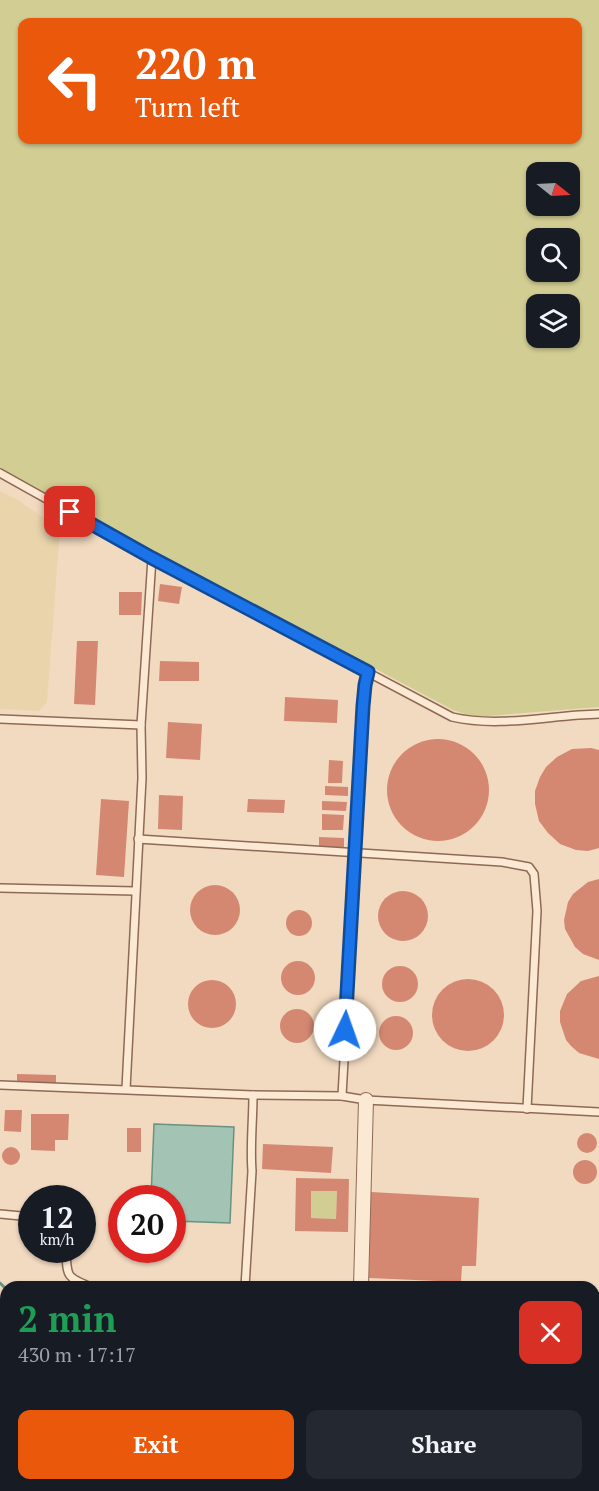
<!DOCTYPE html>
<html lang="en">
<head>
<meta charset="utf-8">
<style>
  body { margin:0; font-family:"PT Serif",serif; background:#242831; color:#f1f3f6; height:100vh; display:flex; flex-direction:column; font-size:22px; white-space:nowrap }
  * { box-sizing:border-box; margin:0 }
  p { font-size:20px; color:#9ea1a6 }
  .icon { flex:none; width:33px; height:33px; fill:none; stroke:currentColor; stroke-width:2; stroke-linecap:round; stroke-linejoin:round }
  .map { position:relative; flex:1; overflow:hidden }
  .drawer { position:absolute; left:0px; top:1281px; width:600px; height:210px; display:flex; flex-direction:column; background:#171b24; border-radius:18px 18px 0 0; box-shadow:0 2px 4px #0004 }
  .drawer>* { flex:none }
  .top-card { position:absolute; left:18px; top:18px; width:564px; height:126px; border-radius:12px; box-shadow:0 2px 4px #0004; background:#ea580c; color:#fff; overflow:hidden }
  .needle { width:39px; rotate:108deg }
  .controls { position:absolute; left:526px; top:162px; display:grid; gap:12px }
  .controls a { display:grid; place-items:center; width:54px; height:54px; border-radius:12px; background:#171b24; box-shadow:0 2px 4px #0004; font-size:30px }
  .speed { position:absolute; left:18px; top:1185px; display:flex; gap:12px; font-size:30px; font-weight:700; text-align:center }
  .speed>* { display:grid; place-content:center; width:78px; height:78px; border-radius:50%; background:#171b24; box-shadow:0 2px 4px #0004; line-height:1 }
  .speed small { font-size:15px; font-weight:400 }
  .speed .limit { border:9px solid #d22; background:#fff; color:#111 }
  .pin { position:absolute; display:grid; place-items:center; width:51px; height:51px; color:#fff; margin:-26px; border-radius:12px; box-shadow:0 3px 9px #0006 }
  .me { position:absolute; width:66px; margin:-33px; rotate:3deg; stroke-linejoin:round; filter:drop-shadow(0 0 4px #0008) }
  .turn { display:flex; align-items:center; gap:21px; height:126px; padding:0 18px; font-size:27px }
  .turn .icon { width:78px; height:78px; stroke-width:2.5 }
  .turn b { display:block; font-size:42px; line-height:51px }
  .round { display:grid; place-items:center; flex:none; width:63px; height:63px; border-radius:12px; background:#242831 }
  .overview { display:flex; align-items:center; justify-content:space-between; height:102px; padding:0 18px }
  h1 { font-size:36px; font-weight:800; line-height:45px; color:#1e9e55 }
  .cta { display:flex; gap:12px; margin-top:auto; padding:12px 18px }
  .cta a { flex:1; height:69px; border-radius:12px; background:#ea580c; color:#fff; font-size:24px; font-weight:800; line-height:69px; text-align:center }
  .cta a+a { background:#242831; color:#f1f3f6 }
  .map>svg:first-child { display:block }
  .farmland { fill:#e9d4ac }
  .green { fill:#d2cd93; fill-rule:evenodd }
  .water { fill:#a3c4b4; stroke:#699381; stroke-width:1.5 }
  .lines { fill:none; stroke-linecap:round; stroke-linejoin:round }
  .stream { stroke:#699381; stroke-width:3 }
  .building { fill:#d48872; fill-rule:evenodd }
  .lane-casing { stroke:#8d6956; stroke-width:10 }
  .street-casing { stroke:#8d6956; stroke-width:16 }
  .secondary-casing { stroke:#6f4a39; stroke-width:21 }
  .lane { stroke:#fce9d4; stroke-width:7 }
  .street { stroke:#fce9d4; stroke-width:14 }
  .secondary { stroke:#fce9d4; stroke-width:18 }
  .route-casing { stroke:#114b97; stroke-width:15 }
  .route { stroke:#1a73e8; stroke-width:10 }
</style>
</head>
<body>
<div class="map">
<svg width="599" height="1491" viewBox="0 0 599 1491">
  <rect width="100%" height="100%" fill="#f2dac0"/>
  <!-- farmland -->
  <g class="farmland">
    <polygon points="0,491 16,499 60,529 47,702 39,711 0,709"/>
    <polygon points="0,1317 6,1323 6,1387 0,1390"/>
  </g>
  <!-- green -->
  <g class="green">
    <path d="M 0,0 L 599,0 L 599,707 L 487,716 L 472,716 L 453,710 L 0,470 ZM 22,22 L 578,22 L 578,140 L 22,140 ZM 537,172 L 570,172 L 570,206 L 537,206 ZM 537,238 L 570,238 L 570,272 L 537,272 ZM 537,304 L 570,304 L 570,338 L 537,338 Z"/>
    <polygon points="311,1191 337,1191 336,1219 311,1218"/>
  </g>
  <!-- water -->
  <polygon class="water" points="154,1124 234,1127 230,1223 173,1221 172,1198 151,1198"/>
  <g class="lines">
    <!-- stream -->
    <g class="stream">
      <polyline points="0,1283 6,1289"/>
      <polyline points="594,1339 599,1339"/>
      <polyline points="303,1485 310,1491"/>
    </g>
  </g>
  <!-- building -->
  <g class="building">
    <polygon points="160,584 182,587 179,604 158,601"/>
    <polygon points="119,592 142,592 141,615 119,615"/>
    <polygon points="77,641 98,641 95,705 74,704"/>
    <polygon points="160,661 199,662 199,681 159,681"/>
    <polygon points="285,697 338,700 337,723 284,721"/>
    <polygon points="168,722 202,724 200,760 166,758"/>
    <circle cx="438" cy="790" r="51"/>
    <polygon points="591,748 599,750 599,848 588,851 576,850 560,844 548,833 539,821 535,804 535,791 540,777 546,767 557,757 572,749"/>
    <polygon points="329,760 343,761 342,783 328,783"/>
    <polygon points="325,786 348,787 348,796 325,795"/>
    <polygon points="159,795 183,796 182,830 158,829"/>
    <polygon points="101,799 129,801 124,877 96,875"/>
    <polygon points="248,799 285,800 284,813 247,812"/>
    <polygon points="322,801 347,802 346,811 322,810"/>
    <polygon points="322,814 344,815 343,830 322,830"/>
    <polygon points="319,837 344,838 344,848 319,848"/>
    <polygon points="599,879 599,960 583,954 575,947 565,929 564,920 568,902 573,894 588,882"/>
    <circle cx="215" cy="910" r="25"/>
    <circle cx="403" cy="916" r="25"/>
    <circle cx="299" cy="923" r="13"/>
    <circle cx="298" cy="978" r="17"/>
    <circle cx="400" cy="984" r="18"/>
    <polygon points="599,976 599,1059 579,1053 571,1046 566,1040 560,1022 560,1011 567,994 581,981"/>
    <circle cx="468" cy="1015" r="36"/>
    <circle cx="212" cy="1004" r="24"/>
    <circle cx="297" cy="1026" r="17"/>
    <circle cx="396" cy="1033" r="17"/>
    <polygon points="17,1074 56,1075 56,1083 17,1082"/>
    <polygon points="5,1110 22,1110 21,1132 4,1131"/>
    <polygon points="31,1114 69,1114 68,1140 55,1140 55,1151 31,1150"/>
    <rect x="127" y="1128" width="14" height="24"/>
    <circle cx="587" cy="1143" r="10"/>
    <polygon points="263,1144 333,1147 331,1173 262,1169"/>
    <circle cx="11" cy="1156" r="9"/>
    <circle cx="585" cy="1172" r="12"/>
    <path d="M 296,1178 L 349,1179 L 348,1232 L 295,1231 ZM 311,1191 L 337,1191 L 336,1219 L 311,1218 Z"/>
    <polygon points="371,1192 479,1198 476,1266 462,1266 461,1282 369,1278"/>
    <polygon points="594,1366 599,1367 599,1491 583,1491 584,1485 594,1485"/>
    <rect x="544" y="1485" width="10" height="6"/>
  </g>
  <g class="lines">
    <defs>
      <g id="lane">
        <path d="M 0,473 L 152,558 L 452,717 C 500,728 550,715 599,714"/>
        <polyline points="0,719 141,725"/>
        <polyline points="138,839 502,862 529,867 534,874 537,911 527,1109"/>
        <polyline points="0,888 135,891"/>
        <polyline points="0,1085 253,1095 342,1096 366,1100 599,1112"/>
        <polyline points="126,1089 142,778 141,725 152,558"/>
        <polyline points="342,1096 365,685 368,672"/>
        <polyline points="0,1214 32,1217"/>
        <path d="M 66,1250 C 67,1277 66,1277 91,1287"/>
        <path d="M 245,1287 L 252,1171 C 250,1146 253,1121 253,1095"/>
        <polyline points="594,1297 599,1297"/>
        <polyline points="367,1485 371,1491"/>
        <polyline points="571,1491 571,1485"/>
      </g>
      <polyline id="street" points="361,1287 366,1100"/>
      <g id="secondary">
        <polyline points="0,1415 6,1418"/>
        <polyline points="170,1485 183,1491"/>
      </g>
    </defs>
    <!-- lane casing -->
    <use href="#lane" class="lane-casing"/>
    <!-- street casing -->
    <use href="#street" class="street-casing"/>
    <!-- secondary casing -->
    <use href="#secondary" class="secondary-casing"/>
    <!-- lane -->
    <use href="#lane" class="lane"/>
    <!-- street -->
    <use href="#street" class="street"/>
    <!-- secondary -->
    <use href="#secondary" class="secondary"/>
  </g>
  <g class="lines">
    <defs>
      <polyline id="route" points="70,512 152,558 368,672 365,685 363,706 345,1030"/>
    </defs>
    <!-- route casing -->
    <use href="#route" class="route-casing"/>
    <!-- route -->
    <use href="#route" class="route"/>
  </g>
</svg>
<div class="controls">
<a><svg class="needle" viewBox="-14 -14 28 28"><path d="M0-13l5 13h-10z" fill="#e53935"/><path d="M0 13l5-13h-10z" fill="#9ea1a6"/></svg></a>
<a><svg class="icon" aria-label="search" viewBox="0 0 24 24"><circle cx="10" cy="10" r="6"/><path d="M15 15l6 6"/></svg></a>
<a><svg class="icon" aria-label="layers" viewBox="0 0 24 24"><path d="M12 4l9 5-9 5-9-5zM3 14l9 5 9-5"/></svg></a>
</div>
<div class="speed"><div>12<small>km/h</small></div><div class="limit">20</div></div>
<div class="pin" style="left:70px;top:512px;background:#d93025"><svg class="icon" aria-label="arrive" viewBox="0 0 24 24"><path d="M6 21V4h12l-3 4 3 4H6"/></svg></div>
<svg class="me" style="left:345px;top:1030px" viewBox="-20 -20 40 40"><circle r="19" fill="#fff"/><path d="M0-13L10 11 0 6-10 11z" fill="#1a73e8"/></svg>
<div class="top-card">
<div class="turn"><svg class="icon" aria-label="left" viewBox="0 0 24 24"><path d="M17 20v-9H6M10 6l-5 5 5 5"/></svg><div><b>220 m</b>Turn left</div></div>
</div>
<section class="drawer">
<div class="overview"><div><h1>2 min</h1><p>430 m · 17:17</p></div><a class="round" style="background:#d93025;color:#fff"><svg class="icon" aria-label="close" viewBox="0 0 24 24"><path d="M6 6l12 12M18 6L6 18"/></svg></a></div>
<div class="cta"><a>Exit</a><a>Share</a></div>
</section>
</div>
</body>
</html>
